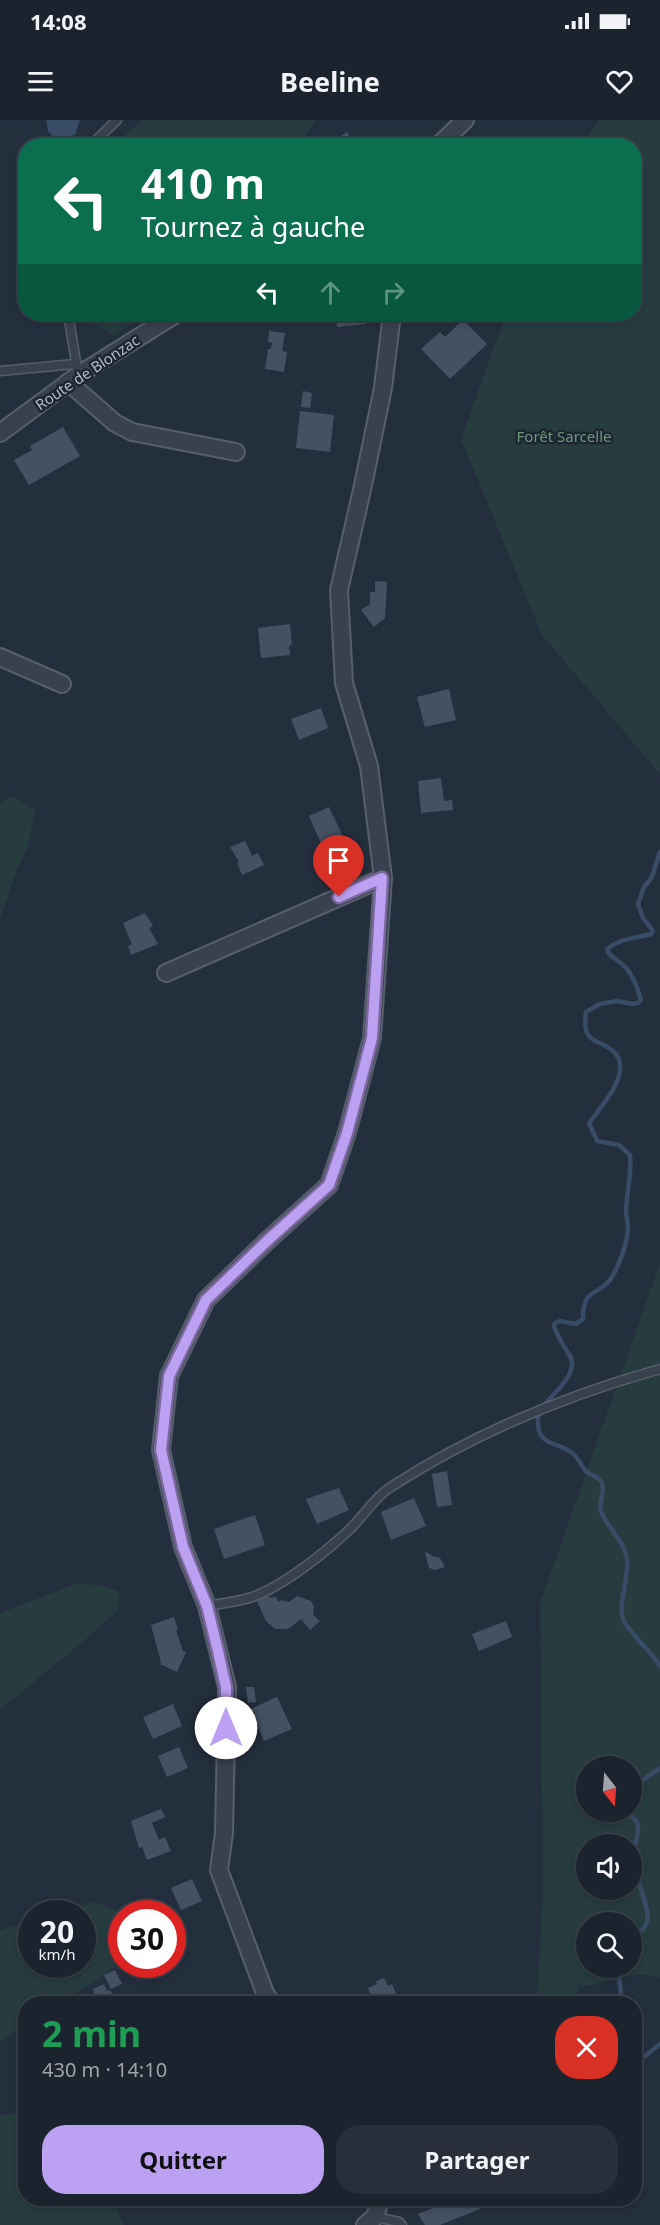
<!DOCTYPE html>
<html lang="fr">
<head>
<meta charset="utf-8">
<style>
  body { margin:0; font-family:"Noto Sans",sans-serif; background:#282f3a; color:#f1f3f6; height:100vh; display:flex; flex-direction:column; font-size:22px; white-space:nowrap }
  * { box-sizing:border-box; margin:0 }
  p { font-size:20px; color:#a0a4aa }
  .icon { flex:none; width:33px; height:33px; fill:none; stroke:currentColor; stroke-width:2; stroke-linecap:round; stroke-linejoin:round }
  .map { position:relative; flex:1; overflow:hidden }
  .drawer { position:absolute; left:18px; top:1876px; width:624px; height:210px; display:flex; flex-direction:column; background:#1b232e; border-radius:24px; box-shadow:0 3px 9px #0003,0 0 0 2px #39404a }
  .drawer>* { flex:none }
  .hud { position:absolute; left:18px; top:18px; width:624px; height:183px; border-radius:24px; box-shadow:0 3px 9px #0003,0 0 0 2px #39404a; background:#0b6e4f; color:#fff; overflow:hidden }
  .needle { width:39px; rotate:163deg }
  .controls { position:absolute; left:576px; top:1636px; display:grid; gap:12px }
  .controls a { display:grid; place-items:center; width:66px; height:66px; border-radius:50%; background:#1b232e; box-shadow:0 3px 9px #0003,0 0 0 2px #39404a; font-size:30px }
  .speed { position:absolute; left:18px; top:1780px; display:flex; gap:12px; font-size:30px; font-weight:700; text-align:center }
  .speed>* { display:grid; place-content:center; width:78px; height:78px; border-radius:50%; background:#1b232e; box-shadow:0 3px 9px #0003,0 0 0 2px #39404a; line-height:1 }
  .speed small { font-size:15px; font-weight:400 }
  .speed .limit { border:9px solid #d22; background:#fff; color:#111 }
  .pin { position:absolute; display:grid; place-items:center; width:51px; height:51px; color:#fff; margin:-62px -26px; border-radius:50% 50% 50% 0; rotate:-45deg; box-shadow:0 0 6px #0007 }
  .pin .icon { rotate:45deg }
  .me { position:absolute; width:66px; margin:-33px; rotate:0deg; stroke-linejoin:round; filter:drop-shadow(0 0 4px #0008) }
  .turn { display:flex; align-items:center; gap:21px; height:126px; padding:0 24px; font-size:27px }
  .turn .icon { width:78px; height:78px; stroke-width:2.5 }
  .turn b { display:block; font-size:42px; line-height:51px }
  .lanes { display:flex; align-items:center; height:57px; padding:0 24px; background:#0003; justify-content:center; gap:30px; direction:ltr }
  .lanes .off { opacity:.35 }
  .round { display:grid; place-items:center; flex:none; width:63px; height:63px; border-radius:24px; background:#282f3a }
  .overview { display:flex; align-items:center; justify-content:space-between; height:102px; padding:0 24px }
  h1 { font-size:36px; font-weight:700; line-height:45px; color:#1e9e55 }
  .action { display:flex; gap:12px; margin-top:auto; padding:12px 24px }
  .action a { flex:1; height:69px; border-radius:24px; background:#bca0f2; color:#111; font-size:24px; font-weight:700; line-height:69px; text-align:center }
  .action a+a { background:#282f3a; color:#f1f3f6 }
  .status { display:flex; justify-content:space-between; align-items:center; height:42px; padding:0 30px; background:#1b232e; direction:ltr }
  .status svg { height:16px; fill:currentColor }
  header { display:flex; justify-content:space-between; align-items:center; height:78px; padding:0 24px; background:#1b232e; font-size:27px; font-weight:700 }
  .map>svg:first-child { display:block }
  .green { fill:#263c3f; fill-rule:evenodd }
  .water { fill:#394c67 }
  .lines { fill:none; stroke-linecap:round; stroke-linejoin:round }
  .stream { stroke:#394c67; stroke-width:4.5 }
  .building { fill:#455162 }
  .lane-casing { stroke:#565f6c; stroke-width:11 }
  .street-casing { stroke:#565f6c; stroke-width:20 }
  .lane { stroke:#38414e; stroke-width:8 }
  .street { stroke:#38414e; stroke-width:16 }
  .route-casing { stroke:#7a689d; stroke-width:15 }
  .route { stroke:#bca0f2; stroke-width:10 }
  .labels { text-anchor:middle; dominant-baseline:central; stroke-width:5; stroke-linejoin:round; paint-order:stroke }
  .street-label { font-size:15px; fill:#b4bcc9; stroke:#1d2633 }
  .park-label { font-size:15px; fill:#6b9a76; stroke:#1d2633 }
</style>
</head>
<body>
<div class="status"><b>14:08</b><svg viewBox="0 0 49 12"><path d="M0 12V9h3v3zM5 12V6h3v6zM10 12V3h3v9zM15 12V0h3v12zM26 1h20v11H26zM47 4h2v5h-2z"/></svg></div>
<header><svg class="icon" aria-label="menu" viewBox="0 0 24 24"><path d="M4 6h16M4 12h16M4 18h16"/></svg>Beeline<svg class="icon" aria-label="heart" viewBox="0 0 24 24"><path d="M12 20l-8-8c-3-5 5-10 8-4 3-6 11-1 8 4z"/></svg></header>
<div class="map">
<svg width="660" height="2105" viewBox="0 0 660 2105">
  <rect width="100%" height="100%" fill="#242f3e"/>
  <!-- green -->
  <g class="green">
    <polygon points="143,0 316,0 298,25 113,25"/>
    <polygon points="599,0 660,0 660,654 542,515 461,319 506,194 634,194 634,26 581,25"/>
    <polygon points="81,194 151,194 113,215 83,198"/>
    <polygon points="13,676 35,690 28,727 16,752 0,800 0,683"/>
    <path d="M 660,1143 L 660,1858 L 641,1854 L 579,1867 L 575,1884 L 537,1884 L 543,1769 L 540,1484 ZM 586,1647 L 632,1647 L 632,1692 L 586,1692 ZM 586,1725 L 632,1725 L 632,1770 L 586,1770 ZM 586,1803 L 632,1803 L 632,1848 L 586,1848 Z"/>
    <polygon points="78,1463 104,1466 119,1471 118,1490 86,1519 0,1590 0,1493"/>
    <polygon points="95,1782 126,1794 122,1794 121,1844 60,1884 26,1884 25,1906 0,1922 0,1810 31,1801 32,1845 82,1845 82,1794 54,1794"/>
    <polygon points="25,1992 26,2079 112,2079 124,2105 0,2105 0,1995"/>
  </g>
  <!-- water -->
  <polygon class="water" points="46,0 80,0 75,15 56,20 48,11"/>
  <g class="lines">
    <!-- stream -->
    <g class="stream">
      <path d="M 542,1287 C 552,1275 580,1253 570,1236 C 564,1226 558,1218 554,1206 L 555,1203 L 560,1201 L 575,1204 L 583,1199 C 583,1165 599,1178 612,1157 C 620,1144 627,1123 628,1108 C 628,1102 626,1096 626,1090 C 627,1071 632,1054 630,1035 L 619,1025 L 597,1021 L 589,1003 C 600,988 633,953 615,933 C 600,917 581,927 586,892 L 600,884 L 617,881 L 633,884 L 638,883 L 641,880 C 637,867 632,852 622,844 C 616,839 610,837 607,830 C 615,819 638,818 651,814 L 653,811 L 643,798 L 638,784 L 644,767 L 652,757 L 660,732"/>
      <path d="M 538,1296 C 536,1326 552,1320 571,1332 C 578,1337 580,1344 585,1350 C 588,1355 596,1355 600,1360 C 607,1367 598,1382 601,1391 C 605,1406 625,1420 627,1440 C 629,1458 618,1483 623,1499 C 628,1512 651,1531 660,1546"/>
      <polyline points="632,1664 641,1661 660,1648"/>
      <path d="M 624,1692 C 652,1704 629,1722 633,1744 C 636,1757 651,1792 647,1802 C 645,1809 636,1815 632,1820"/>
      <polyline points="617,1884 621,1873 618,1848"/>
      <polyline points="634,1938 645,1936 660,1924"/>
    </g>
  </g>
  <!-- building -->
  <g class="building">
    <polygon points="347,12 352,20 348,23 350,26 315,26 327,19 330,23"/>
    <polygon points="336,194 365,194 366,204 337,207"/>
    <polygon points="463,200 487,224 450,259 421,229 440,212 445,217"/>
    <polygon points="269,211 285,213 282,231 287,232 284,252 265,249 268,229 271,229 272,223 268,222"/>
    <polygon points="303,271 312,273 310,288 301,287"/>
    <polygon points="300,291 334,295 330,332 296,328"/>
    <polygon points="63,307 80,336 29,365 14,340 32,330 30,326"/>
    <polygon points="375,461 387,462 385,498 374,507 361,490 370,484 370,472 375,472"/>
    <polygon points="290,504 292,525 289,525 290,535 261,538 258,508"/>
    <polygon points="449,569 456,600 425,607 417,577"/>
    <polygon points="321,588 328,608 299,620 291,599"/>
    <polygon points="441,658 444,681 452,680 453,690 421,693 418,661"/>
    <polygon points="329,687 348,727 327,737 309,696"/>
    <polygon points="245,721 252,736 258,733 264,745 242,755 237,743 239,742 230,727"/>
    <polygon points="145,793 153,806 149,808 158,824 131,835 128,826 132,824 123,803"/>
    <polygon points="447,1351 452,1385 437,1387 432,1354"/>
    <polygon points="339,1368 349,1390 317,1404 306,1379"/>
    <polygon points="414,1378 426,1406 391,1420 381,1392"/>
    <polygon points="255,1395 265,1425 224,1439 214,1409"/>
    <polygon points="427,1432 432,1436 440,1438 445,1447 435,1450 429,1448 425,1433"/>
    <polygon points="269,1476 269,1478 276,1477 278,1482 281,1480 289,1482 297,1476 311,1481 314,1487 313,1495 320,1501 310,1510 301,1499 288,1509 275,1509 266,1501 257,1481"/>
    <polygon points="174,1497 178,1510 176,1511 183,1531 186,1532 177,1552 160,1544 161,1542 151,1505"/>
    <polygon points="506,1501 512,1517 479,1531 472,1514"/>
    <polygon points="246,1567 254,1567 256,1582 248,1583"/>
    <polygon points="277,1577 292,1609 264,1621 251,1589"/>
    <polygon points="173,1584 182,1606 153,1619 143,1597"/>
    <polygon points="179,1627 188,1648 167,1657 158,1636"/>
    <polygon points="161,1689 165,1697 152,1703 159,1720 165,1717 171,1731 147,1740 142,1727 139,1728 131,1701"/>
    <polygon points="192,1759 202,1781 181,1790 171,1768"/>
    <polygon points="115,1850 122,1864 111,1869 104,1855"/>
    <polygon points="384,1858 388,1866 392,1864 397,1876 392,1878 394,1884 374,1884 368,1868 377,1864 376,1861"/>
    <polygon points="104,1864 107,1871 110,1870 117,1884 82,1884 80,1881 94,1874 93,1869"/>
    <polygon points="462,2079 466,2079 467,2082 475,2079 480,2089 440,2105 425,2105 418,2094 453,2080 454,2082"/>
  </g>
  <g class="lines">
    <defs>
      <g id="lane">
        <polyline points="90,26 117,0"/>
        <polyline points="68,194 77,248"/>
        <polyline points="0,251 75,244"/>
        <path d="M 207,1486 C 222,1483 238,1482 252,1477 C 282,1467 326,1432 349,1410 C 364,1396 376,1375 394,1365 C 475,1313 567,1275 660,1249"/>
        <polyline points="375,2097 399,2102 402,2105"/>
      </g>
      <g id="street">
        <polyline points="438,26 465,0"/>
        <polyline points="68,262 115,303 132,312 236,332"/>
        <polyline points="0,313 80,254 176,194"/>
        <polyline points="0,537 62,564"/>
        <polyline points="166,853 383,758"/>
        <polyline points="272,1884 265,1873 219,1750 224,1713 227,1567 207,1486 183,1427 161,1330 169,1256 206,1180 268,1120 329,1065 347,1013 372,918 383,758 369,646 344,563 339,470 362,370 383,268 392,194"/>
        <polyline points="365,2105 375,2097 380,2079"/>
      </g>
    </defs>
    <!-- lane casing -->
    <use href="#lane" class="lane-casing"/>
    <!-- street casing -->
    <use href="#street" class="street-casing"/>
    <!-- lane -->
    <use href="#lane" class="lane"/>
    <!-- street -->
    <use href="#street" class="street"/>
  </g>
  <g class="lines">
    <defs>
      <polyline id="route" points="226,1608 226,1567 217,1527 207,1486 183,1427 161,1330 169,1256 206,1180 268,1120 329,1065 347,1013 372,918 382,758 339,777"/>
    </defs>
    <!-- route casing -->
    <use href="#route" class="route-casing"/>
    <!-- route -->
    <use href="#route" class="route"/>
  </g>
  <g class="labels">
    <!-- street labels -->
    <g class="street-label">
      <text transform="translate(87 252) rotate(-34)">Route de Blonzac</text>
    </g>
    <!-- park labels -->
    <g class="park-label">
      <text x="564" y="316">Forêt Sarcelle</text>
    </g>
  </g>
</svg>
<div class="controls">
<a><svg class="needle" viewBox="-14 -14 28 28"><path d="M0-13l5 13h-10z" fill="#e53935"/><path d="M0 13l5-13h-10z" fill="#a0a4aa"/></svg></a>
<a><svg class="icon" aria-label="sound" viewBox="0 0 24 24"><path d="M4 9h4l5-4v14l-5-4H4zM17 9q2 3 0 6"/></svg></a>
<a><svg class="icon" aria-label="search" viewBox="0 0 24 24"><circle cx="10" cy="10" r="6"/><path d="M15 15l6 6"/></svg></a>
</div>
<div class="speed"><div>20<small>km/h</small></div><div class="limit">30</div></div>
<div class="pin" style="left:339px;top:777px;background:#d93025"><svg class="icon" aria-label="arrive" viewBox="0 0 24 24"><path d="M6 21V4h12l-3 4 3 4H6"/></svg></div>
<svg class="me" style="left:226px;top:1608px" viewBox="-20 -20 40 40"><circle r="19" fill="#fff"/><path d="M0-13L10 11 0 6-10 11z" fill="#bca0f2"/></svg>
<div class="hud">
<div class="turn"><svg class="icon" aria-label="left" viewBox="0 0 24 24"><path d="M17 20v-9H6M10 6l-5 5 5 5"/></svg><div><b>410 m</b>Tournez à gauche</div></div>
<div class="lanes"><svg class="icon" aria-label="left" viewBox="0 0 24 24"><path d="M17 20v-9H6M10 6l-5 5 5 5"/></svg><svg class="icon off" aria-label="ahead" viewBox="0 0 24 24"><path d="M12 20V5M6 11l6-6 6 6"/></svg><svg class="icon off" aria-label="right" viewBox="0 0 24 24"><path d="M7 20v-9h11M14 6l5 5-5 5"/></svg></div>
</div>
<section class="drawer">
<div class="overview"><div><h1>2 min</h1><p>430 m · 14:10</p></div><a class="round" style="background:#d93025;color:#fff"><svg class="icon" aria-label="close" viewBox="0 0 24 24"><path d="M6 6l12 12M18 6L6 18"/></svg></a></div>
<div class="action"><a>Quitter</a><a>Partager</a></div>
</section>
</div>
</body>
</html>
